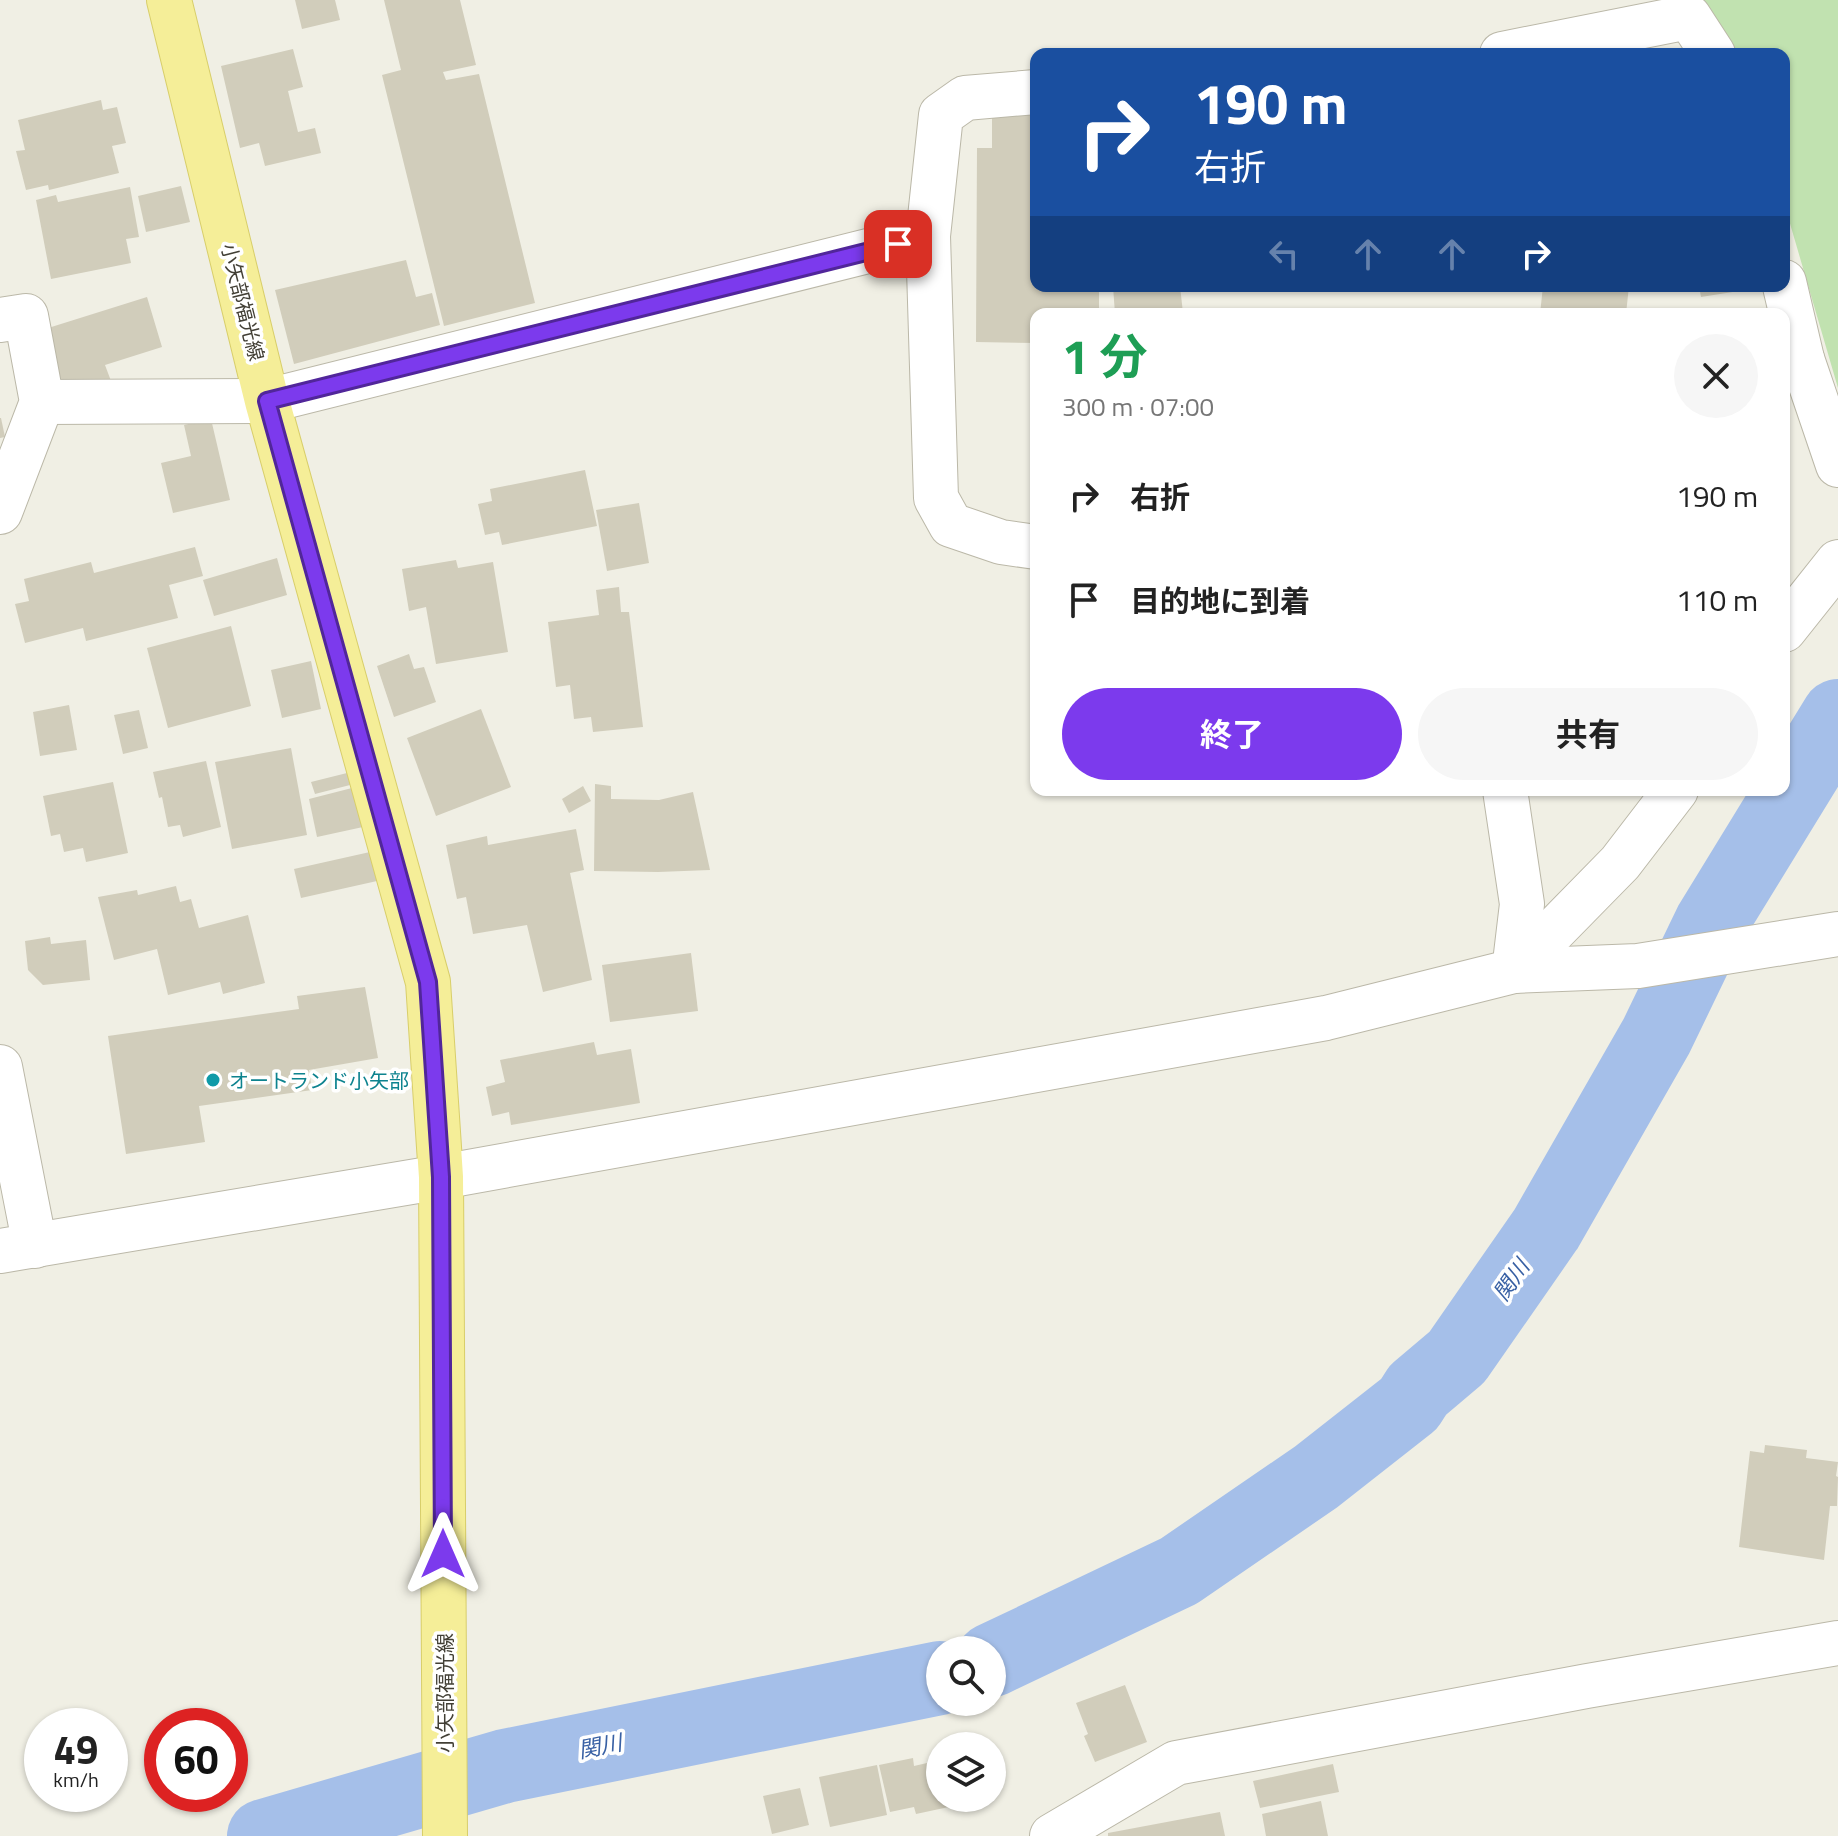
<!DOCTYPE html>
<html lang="ja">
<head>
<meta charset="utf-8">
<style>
  body { margin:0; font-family:"Titillium Web","Noto Sans JP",sans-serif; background:#f6f6f6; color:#222; height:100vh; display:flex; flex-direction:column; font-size:30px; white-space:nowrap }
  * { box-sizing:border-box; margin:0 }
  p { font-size:26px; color:#767676 }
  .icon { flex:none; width:44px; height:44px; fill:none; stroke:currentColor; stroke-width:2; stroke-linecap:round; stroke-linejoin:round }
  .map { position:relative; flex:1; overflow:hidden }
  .drawer { position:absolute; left:1030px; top:308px; width:760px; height:488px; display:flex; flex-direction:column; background:#fff; border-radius:16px; box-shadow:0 2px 6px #0004 }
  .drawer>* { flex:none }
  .guide { position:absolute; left:1030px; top:48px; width:760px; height:244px; border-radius:16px; box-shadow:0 2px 6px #0004; background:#1a4fa0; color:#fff; overflow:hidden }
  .buttons { position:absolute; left:926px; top:1636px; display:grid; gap:16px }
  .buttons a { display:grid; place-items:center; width:80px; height:80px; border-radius:50%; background:#fff; box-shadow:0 2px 6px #0004; font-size:40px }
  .speed { position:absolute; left:24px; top:1708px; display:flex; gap:16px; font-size:40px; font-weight:700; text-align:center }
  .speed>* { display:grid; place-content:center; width:104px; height:104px; border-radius:50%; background:#fff; box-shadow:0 2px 6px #0004; line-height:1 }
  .speed small { font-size:20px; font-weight:400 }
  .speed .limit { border:12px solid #d22; background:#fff; color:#111 }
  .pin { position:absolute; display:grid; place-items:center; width:68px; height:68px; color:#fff; margin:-34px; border-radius:16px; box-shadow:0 4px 12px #0006 }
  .me { position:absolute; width:88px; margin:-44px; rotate:0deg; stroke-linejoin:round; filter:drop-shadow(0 0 6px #0008) }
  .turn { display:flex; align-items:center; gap:28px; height:168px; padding:0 32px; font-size:36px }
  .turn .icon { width:104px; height:104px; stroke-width:2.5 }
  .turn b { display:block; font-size:56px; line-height:68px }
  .lanes { display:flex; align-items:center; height:76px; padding:0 32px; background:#0003; justify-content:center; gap:40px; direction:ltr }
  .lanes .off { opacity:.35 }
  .round { display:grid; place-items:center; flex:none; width:84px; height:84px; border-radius:42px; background:#f6f6f6 }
  .head { display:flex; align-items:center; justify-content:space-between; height:136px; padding:0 32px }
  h1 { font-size:48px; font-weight:700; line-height:60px; color:#1e9e55 }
  .action { display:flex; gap:16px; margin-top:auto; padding:16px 32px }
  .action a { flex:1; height:92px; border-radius:48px; background:#7c3aed; color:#fff; font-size:32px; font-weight:700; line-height:92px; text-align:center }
  .action a+a { background:#f6f6f6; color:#222 }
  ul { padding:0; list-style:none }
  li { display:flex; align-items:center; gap:24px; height:104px; padding:0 32px }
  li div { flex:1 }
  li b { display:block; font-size:30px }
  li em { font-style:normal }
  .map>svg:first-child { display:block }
  .green { fill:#c1e2b0 }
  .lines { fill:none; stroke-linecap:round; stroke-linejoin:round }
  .river { stroke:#a5bfe9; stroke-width:74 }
  .building { fill:#d1cdbb }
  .minor-casing { stroke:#bbb8a8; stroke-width:46 }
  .tertiary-casing { stroke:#bbb8a8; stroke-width:46 }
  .primary-casing { stroke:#d8ce6a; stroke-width:46 }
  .minor { stroke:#fff; stroke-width:44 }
  .tertiary { stroke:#fff; stroke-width:44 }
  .primary { stroke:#f5ee98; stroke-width:44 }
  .route-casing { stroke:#51269a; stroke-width:20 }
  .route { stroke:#7c3aed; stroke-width:14 }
  .culture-dot { fill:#0f9aa8; stroke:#fff; stroke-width:3 }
  .labels { text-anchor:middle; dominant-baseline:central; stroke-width:7; stroke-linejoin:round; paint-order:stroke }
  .street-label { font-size:20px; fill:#423f35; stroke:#fff }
  .culture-label { font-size:20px; fill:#0d838f; stroke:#fff; text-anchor:start }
  .water-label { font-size:22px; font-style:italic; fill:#3860a4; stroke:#fff }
</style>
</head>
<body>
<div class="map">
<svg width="1838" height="1836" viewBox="0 0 1838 1836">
  <rect width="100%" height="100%" fill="#f0efe4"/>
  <!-- green -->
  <polygon class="green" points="1691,0 1838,0 1838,388 1784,203 1784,54 1717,54"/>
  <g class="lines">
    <!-- river -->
    <g class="river">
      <polyline points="992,1660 1179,1571 1316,1477 1409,1404 1418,1390 1457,1357 1546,1229 1657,1035 1711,923 1838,716"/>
      <polyline points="264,1836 505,1766 940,1678"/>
    </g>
  </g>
  <!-- building -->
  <g class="building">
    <polygon points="295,0 335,0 340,20 302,29"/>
    <polygon points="384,0 460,0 476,65 443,72 446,80 479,74 535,303 444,326 382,75 401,70"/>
    <polygon points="293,49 303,87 288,91 298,132 315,128 321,153 265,166 259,143 240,148 221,66"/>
    <polygon points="101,100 103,110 117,107 126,143 112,146 119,173 49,190 48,185 26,190 16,151 25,150 18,120"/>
    <polygon points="1036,115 1036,286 1099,286 1099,314 1036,314 1036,343 976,342 977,148 992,148 992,116"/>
    <polygon points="181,186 190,222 146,232 138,196"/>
    <polygon points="130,187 139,237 126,239 131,263 51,279 36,200 56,195 58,202"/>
    <polygon points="406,260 416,297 432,293 440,325 294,364 275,290"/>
    <polygon points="1113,286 1180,286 1183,313 1115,314"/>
    <polygon points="1311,286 1339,286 1339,290 1311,288"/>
    <polygon points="1543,286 1629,286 1626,314 1540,314"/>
    <polygon points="1699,286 1758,286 1758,288 1701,297"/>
    <polygon points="147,297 162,347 105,365 111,381 62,386 45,329"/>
    <polygon points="0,418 1,418 5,437 0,438"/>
    <polygon points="211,419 230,500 173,513 161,463 191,456 184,425"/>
    <polygon points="585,470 597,526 502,545 499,532 485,535 478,504 492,501 490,489"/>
    <polygon points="639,503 649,563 607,571 596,510"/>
    <polygon points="195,547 203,576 169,585 178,618 86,641 83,628 25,643 15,604 29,601 24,579 91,562 94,573"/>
    <polygon points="277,558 287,595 214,616 203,580"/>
    <polygon points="456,560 458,568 493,562 508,652 436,664 426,607 409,611 402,569"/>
    <polygon points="619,587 621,612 629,612 643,727 593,732 591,717 574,719 570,685 556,687 548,622 599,615 596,590"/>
    <polygon points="231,626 251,706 168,728 147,648"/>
    <polygon points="409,654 414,669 424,667 436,702 394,717 377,666"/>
    <polygon points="311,661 321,709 282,718 271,670"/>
    <polygon points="69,705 77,750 40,756 33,712"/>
    <polygon points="481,709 511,787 436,816 407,738"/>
    <polygon points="139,710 148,748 123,754 114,715"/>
    <polygon points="291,748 307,835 232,849 215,762"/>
    <polygon points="206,761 221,827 183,837 180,825 168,827 162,797 159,798 153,772"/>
    <polygon points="347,773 350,785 315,794 311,782"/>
    <polygon points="113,782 128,853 86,862 83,848 64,852 60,834 51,836 43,796"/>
    <polygon points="595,784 611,786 611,799 659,800 693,792 710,870 658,872 594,871"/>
    <polygon points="583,786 591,801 569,813 562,799"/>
    <polygon points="352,788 363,827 317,837 309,799"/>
    <polygon points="576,829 584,870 570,873 592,980 543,992 527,925 473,934 466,897 457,899 446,845 487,836 488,845"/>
    <polygon points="370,852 377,881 301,898 294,869"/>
    <polygon points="176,886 180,902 191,899 199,928 248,915 265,983 223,994 220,982 168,995 157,949 114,960 98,897 137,890 138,895"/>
    <polygon points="50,937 51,944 86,940 90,980 43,985 28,970 25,941"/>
    <polygon points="691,953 698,1011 610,1022 602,965"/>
    <polygon points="365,987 378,1058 309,1070 312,1090 199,1106 205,1142 126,1154 108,1036 299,1009 297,996"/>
    <polygon points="594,1042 597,1055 631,1049 640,1103 511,1125 509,1112 492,1116 486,1087 505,1082 500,1060"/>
    <polygon points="1765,1445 1807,1450 1806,1458 1838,1462 1836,1476 1838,1477 1837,1506 1830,1506 1824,1560 1739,1547 1750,1451 1764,1453"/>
    <polygon points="1125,1685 1147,1742 1095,1762 1084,1736 1088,1734 1076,1703"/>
    <polygon points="913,1758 914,1766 940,1760 940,1798 956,1798 958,1805 916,1814 914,1807 890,1812 879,1765"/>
    <polygon points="1333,1764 1339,1792 1260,1808 1253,1781"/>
    <polygon points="877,1765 887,1815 830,1827 819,1777"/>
    <polygon points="800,1788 809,1825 772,1834 763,1796"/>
    <polygon points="1321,1801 1328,1836 1266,1836 1262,1814"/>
    <polygon points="1220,1812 1225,1836 1108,1836 1108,1833"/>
  </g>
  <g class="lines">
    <defs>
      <g id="minor">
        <polyline points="1502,54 1689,17 1713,54"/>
        <polyline points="928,236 941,115 965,98 1036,92"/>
        <polyline points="1784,282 1802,359"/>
        <polyline points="0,320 26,316 42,402 0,512"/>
        <polyline points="1784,362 1802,359 1838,465"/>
        <polyline points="42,402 267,401 928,236 936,498 951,525 1001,542 1036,547"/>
        <polyline points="1505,790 1522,904 1514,971 1638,966 1838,934"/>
        <polyline points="0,1067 35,1246"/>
        <polyline points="1052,1836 1176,1763 1587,1686 1838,1643"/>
      </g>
      <g id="tertiary">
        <polyline points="1784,630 1838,562"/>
        <polyline points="0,1251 441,1177 1326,1018 1514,971 1620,863 1676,790"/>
      </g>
      <polyline id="primary" points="169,0 267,401 428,982 441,1177 445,1836"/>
    </defs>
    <!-- minor casing -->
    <use href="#minor" class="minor-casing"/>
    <!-- tertiary casing -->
    <use href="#tertiary" class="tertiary-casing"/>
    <!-- primary casing -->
    <use href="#primary" class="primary-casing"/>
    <!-- minor -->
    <use href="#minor" class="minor"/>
    <!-- tertiary -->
    <use href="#tertiary" class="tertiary"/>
    <!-- primary -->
    <use href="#primary" class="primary"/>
  </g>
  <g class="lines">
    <defs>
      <polyline id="route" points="443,1554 441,1177 428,982 267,401 898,244"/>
    </defs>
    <!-- route casing -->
    <use href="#route" class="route-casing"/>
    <!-- route -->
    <use href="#route" class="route"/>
  </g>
  <!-- markers -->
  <circle class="culture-dot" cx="213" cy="1080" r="8"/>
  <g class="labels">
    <!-- street labels -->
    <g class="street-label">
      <text transform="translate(243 302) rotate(76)">小矢部福光線</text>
      <text transform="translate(444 1693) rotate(-90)">小矢部福光線</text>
    </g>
    <!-- culture labels -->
    <g class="culture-label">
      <text x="229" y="1080">オートランド小矢部</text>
    </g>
    <!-- water labels -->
    <g class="water-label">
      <text transform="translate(1511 1280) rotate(-55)">関川</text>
      <text transform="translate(600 1746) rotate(-11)">関川</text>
    </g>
  </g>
</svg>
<div class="buttons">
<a><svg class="icon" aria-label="search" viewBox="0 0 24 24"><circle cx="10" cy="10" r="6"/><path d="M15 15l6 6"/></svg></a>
<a><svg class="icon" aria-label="layers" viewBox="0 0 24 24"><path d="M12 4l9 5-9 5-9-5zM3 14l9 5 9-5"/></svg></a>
</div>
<div class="speed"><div>49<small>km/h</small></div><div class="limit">60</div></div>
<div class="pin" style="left:898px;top:244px;background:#d93025"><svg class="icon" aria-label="arrive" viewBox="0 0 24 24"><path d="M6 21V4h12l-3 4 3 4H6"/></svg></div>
<svg class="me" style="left:443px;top:1554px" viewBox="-20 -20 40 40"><path d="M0-17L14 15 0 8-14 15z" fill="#7c3aed" stroke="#fff" stroke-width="4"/></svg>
<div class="guide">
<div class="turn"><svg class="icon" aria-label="right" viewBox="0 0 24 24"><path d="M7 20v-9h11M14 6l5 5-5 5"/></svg><div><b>190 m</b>右折</div></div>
<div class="lanes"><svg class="icon off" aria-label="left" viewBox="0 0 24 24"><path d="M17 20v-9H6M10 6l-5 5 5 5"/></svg><svg class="icon off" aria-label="ahead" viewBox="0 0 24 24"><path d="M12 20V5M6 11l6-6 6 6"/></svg><svg class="icon off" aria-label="ahead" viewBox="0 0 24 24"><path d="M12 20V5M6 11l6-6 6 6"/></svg><svg class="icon" aria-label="right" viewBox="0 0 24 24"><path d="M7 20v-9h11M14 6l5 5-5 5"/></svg></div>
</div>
<section class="drawer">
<div class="head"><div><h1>1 分</h1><p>300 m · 07:00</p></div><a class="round"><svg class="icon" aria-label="close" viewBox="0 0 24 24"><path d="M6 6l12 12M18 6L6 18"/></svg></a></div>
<ul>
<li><svg class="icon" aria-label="right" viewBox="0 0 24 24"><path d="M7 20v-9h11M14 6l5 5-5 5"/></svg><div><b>右折</b></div><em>190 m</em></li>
<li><svg class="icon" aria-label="arrive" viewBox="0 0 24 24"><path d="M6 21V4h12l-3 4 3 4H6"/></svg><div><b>目的地に到着</b></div><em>110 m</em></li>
</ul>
<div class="action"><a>終了</a><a>共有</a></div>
</section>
</div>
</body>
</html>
